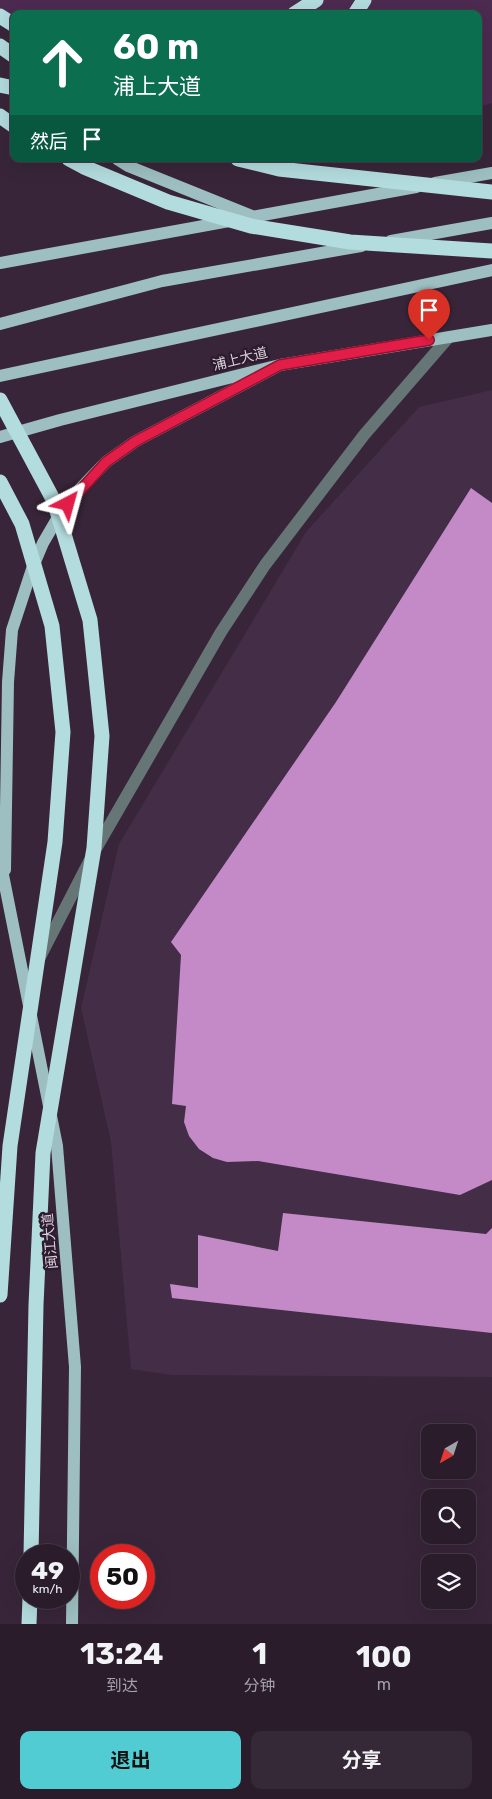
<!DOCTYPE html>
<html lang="zh">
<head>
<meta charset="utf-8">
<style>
  body { margin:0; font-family:Rubik,"Noto Sans SC",sans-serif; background:#362937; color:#f1f3f6; height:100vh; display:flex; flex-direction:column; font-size:19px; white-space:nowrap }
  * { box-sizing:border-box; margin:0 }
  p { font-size:16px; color:#a5a1a9 }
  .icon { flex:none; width:28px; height:28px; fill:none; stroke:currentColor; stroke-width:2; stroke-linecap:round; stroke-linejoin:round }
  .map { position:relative; height:1624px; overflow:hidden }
  .drawer { display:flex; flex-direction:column; background:#2a1c2b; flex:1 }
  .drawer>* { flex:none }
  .hud { position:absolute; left:10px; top:10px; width:472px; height:152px; border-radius:10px; box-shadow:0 5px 20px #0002,0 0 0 1px #463a47; background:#0b6e4f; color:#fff; overflow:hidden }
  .needle { width:32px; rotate:219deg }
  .tools { position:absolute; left:421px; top:1424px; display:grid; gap:10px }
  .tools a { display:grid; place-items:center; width:55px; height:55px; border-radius:10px; background:#2a1c2b; box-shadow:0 5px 20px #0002,0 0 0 1px #463a47; font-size:25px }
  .speed { position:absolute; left:15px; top:1544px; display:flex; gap:10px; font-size:25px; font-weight:700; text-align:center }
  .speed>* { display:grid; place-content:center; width:65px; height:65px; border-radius:50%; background:#2a1c2b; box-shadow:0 5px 20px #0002,0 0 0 1px #463a47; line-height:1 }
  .speed small { font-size:12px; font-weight:400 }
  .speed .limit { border:8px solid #d22; background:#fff; color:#111 }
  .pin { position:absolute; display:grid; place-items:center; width:42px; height:42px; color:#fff; margin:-51px -21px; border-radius:50% 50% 50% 0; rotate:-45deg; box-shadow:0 0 5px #0007 }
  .pin .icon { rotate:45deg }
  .me { position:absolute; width:55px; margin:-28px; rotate:39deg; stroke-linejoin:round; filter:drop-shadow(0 0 4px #0008) }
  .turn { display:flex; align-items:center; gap:18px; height:105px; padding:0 20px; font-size:22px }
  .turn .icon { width:65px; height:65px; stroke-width:2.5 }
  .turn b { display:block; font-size:35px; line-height:42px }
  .then { display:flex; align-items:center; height:48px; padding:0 20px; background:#0003; gap:10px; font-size:19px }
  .eta { display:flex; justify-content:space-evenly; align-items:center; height:85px; text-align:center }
  .eta b { font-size:30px; font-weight:700; line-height:35px }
  .action { display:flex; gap:10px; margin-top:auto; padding:10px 20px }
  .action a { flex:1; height:58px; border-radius:10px; background:#51ccd3; color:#111; font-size:20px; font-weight:700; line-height:58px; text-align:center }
  .action a+a { background:#362937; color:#f1f3f6 }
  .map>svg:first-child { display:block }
  .built { fill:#442d46 }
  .green { fill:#4d2a50 }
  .building { fill:#c38ac7 }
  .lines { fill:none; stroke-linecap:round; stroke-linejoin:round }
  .minor { stroke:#667677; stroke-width:12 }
  .major { stroke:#9dbfc1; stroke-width:12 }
  .highway { stroke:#b3dcde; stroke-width:15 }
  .route-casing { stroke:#92132f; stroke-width:12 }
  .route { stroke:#e11d48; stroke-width:9 }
  .labels { text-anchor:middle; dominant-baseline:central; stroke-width:5; stroke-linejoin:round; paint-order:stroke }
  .street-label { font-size:14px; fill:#dcd0dc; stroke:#2d1c2f }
</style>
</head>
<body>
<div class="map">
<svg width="492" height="1624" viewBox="0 0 492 1624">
  <rect width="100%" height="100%" fill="#382539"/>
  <!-- built -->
  <polygon class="built" points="492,390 492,1377 171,1375 131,1369 111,1142 81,1008 119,844 306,532 419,407"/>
  <!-- green -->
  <polygon class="green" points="0,0 492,0 492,103 479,107 479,14 14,14 14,25 0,15"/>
  <!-- building -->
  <g class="building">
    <polygon points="471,488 492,503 492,1180 460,1195 258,1161 227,1162 213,1158 199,1149 189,1136 184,1122 186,1106 172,1104 181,955 171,942 336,702"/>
    <polygon points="283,1213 486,1234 492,1228 492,1333 172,1298 170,1284 198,1288 198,1235 278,1251"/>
  </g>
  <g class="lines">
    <!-- minor -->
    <polyline class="minor" points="40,957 94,852 221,632 265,565 364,435 448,338"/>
    <!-- major -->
    <g class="major">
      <polyline points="117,159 128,166 252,216"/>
      <polyline points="435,183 492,173"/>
      <polyline points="391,241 492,223"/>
      <polyline points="0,263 416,187"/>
      <polyline points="0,324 162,281 361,246"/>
      <polyline points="0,376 492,270"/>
      <polyline points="0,437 60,420 280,365 492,330"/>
      <polyline points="0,860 57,1146 75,1367 72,1624"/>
      <polyline points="5,870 8,682 12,630 32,569 43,543 57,519 80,489 106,462 136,441 280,365"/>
    </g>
    <!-- highway -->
    <g class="highway">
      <polyline points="294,14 316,0"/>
      <polyline points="355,14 364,0"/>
      <polyline points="0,16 14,25"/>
      <polyline points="0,46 14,56"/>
      <polyline points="0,85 14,88"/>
      <polyline points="0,116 14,126"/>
      <polyline points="69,159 84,167 168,202 251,226 350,242 492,251"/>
      <polyline points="238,159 279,169 492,192"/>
      <polyline points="0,400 54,501 90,620 102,736 94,848 43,1153 36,1305 31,1555"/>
      <polyline points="0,482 22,524 52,626 63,732 55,842 10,1146 0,1295"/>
      <polyline points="29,1624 30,1598"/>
    </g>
  </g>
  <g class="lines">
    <defs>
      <polyline id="route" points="68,504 106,462 136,441 280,365 429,340"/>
    </defs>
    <!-- route casing -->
    <use href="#route" class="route-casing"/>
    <!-- route -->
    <use href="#route" class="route"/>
  </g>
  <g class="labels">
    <!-- street labels -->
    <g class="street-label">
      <text transform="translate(240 359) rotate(-14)">浦上大道</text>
      <text transform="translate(50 1241) rotate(-95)">闽江大道</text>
    </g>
  </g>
</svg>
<div class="tools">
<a><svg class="needle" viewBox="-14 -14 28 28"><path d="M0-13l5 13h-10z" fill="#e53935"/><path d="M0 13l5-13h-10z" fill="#a5a1a9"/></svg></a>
<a><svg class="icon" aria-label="search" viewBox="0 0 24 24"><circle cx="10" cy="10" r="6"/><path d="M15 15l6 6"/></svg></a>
<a><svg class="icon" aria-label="layers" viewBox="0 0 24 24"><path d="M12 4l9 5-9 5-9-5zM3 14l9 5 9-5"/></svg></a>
</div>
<div class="speed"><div>49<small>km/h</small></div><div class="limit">50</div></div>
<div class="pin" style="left:429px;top:340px;background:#d93025"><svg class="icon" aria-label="arrive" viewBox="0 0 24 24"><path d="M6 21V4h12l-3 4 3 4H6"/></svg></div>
<svg class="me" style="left:68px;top:504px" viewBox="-20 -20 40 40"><path d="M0-17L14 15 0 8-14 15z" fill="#e11d48" stroke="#fff" stroke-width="4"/></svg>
<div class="hud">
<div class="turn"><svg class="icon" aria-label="ahead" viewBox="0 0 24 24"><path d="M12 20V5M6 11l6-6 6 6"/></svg><div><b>60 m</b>浦上大道</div></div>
<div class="then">然后<svg class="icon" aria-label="arrive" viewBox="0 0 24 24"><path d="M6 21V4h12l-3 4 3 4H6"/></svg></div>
</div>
</div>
<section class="drawer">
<div class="eta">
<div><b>13:24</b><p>到达</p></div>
<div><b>1</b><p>分钟</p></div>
<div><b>100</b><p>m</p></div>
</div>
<div class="action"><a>退出</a><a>分享</a></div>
</section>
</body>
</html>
